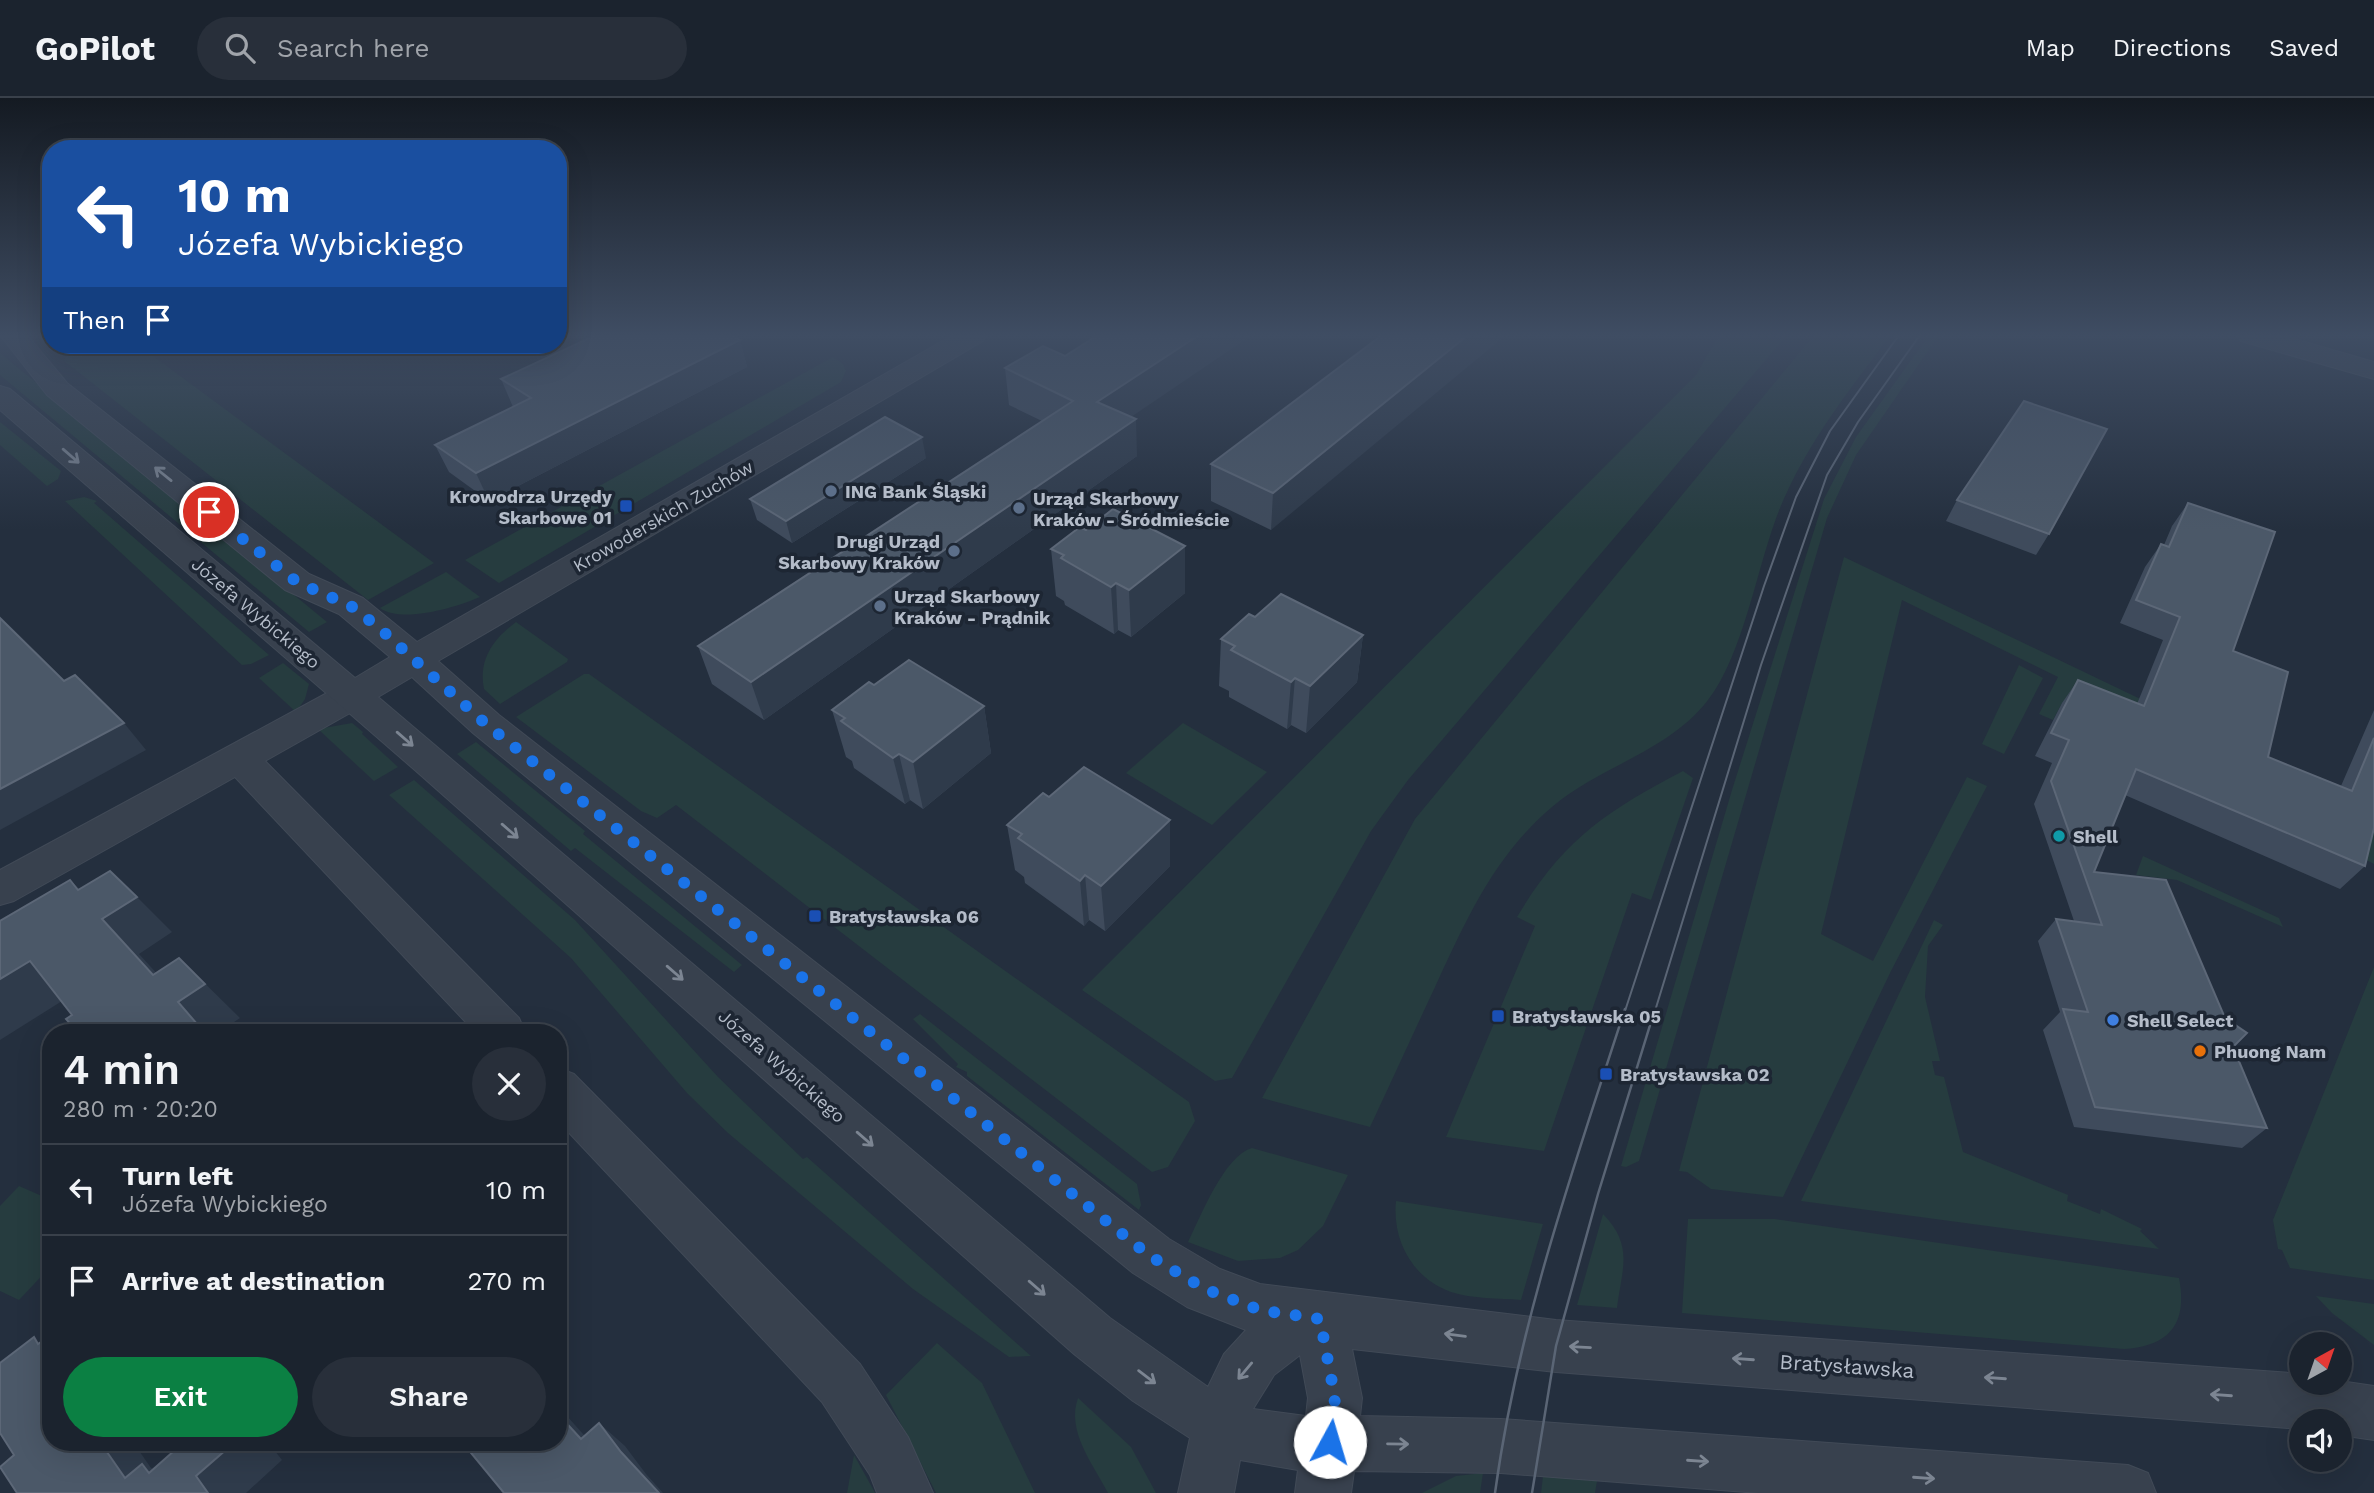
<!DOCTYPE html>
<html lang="en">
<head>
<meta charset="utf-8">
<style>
  body { margin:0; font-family:"Work Sans",sans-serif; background:#282f3a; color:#f1f3f6; height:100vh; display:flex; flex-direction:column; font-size:26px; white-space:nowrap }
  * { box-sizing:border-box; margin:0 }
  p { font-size:23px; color:#a0a4aa }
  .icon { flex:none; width:38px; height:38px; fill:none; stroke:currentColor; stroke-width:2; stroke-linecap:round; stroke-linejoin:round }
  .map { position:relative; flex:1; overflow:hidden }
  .panel { position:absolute; left:42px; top:926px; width:525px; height:427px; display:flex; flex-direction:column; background:#1b232e; border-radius:28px; box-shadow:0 7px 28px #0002,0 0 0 2px #39404a }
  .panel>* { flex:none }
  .hud { position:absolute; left:42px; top:42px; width:525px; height:214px; border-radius:28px; box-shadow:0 7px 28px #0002,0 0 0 2px #39404a; background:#1a4fa0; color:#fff; overflow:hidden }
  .needle { width:46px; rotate:40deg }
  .buttons { position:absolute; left:2289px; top:1234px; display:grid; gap:14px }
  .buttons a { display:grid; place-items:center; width:63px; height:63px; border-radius:50%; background:#1b232e; box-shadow:0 7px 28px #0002,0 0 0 2px #39404a; font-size:35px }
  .pin { position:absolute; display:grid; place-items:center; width:60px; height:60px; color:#fff; margin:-30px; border:4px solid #fff; border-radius:50%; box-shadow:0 2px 7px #0007 }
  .me { position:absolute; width:77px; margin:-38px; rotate:6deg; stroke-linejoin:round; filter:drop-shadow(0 0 5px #0008) }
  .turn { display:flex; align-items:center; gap:24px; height:147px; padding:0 21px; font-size:32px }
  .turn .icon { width:91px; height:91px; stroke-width:2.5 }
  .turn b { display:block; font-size:49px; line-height:60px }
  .then { display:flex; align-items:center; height:66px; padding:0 21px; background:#0003; gap:14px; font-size:26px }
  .round { display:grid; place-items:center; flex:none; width:74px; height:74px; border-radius:37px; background:#282f3a }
  .overview { display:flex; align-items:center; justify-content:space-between; height:119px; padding:0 21px }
  h1 { font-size:42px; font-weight:600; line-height:52px }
  .action { display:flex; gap:14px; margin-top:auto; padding:14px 21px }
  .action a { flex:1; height:80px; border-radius:42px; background:#0b8043; color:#fff; font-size:28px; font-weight:600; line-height:80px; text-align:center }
  .action a+a { background:#282f3a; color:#f1f3f6 }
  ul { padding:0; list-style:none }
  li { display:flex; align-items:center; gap:21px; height:91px; padding:0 21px; border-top:2px solid #39404a }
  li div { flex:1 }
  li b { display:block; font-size:26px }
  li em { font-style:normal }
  header { display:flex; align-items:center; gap:42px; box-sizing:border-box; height:98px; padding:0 35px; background:#1b232e; border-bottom:2px solid #39404a }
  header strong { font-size:33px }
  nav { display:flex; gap:38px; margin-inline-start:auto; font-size:24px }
  .search { width:490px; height:63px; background:#282f3a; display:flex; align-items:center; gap:18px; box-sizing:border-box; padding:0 24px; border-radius:38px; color:#a0a4aa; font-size:26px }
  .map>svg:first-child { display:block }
  .green { fill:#263c3f }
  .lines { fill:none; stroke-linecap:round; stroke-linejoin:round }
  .minor-casing { stroke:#414a57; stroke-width:2 }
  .tertiary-casing { stroke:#414a57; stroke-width:2 }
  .minor { fill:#38414e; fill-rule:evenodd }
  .tertiary { fill:#38414e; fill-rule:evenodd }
  .tram-far1 { stroke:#5a6575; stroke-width:2 }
  .tram { stroke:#5a6575; stroke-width:2.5 }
  .wall { fill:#3f4b5c }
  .shaded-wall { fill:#2f3b4b }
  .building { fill:#4b5868; stroke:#5c6777; stroke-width:2 }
  .oneway { stroke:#7c8592 }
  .route { stroke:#1a73e8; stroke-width:12; stroke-dasharray:0 21.6 }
  .service-dot { fill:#5c6f8a; stroke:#1d2633; stroke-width:2.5 }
  .transit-dot { fill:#1a4fb4; stroke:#1d2633; stroke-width:2.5 }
  .culture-dot { fill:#0f9aa8; stroke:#1d2633; stroke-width:2.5 }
  .shop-dot { fill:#3f7fe0; stroke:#1d2633; stroke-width:2.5 }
  .food-dot { fill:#e8710a; stroke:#1d2633; stroke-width:2.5 }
  .labels { text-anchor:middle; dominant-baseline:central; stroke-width:7; stroke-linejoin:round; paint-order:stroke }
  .poi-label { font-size:18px; font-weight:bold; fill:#b4bcc9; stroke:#1d2633; text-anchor:start }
  .street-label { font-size:18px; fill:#b4bcc9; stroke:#1d2633 }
  .near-street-label { font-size:21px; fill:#b4bcc9; stroke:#1d2633 }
</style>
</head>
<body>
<header>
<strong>GoPilot</strong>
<div class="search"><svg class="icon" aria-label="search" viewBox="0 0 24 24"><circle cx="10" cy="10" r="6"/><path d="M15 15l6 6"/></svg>Search here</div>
<nav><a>Map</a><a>Directions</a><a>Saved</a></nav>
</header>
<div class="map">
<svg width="2374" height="1395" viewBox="0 0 2374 1395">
  <rect width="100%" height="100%" fill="#242f3e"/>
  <!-- green -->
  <g class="green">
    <polygon points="1719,237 1787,237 1408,682 1371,733 1232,980 1215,983 1082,892 1696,277"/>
    <path d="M 1814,237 L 1891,237 C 1849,292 1807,345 1780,410 C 1757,467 1744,556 1708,602 C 1668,654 1600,668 1552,709 C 1494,758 1466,822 1435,889 C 1413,936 1392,982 1370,1029 L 1262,1000 L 1415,721 Z"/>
    <polygon points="1929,237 1939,237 1856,357 1827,420 1639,1063 1626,1069 1621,1068 1732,692 1824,401 1856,339"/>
    <polygon points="79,247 138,247 434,465 368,502 63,262"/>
    <polygon points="0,255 327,524 309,534 0,277"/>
    <polygon points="833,259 843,266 846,273 841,284 499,485 465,462"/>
    <polygon points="0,324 61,373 58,381 47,388 0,347"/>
    <polygon points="84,399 97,403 94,405 269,557 251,566 242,567 65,403"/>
    <polygon points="1844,459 2374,713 2374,766 2062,605 2053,622 2039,616 2058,579 1902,502 1821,836 1873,863 1967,679 1987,688 1891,873 1783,1099 1711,1091 1687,1074 1679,1073"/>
    <path d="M 446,474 L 480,499 C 457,509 402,526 380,510 Z"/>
    <path d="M 516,524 L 568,561 L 567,564 L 500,606 L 484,591 C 478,562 493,541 516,524 Z"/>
    <polygon points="283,565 309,586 305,601 296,614 259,580"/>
    <polygon points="2019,567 2043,580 2004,656 1982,646"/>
    <polygon points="584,576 589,576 1189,1004 1195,1023 1168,1069 1152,1074 676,707 657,720 641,713 516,619"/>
    <polygon points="352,625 363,634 362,636 398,669 374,683 318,631"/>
    <polygon points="1183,625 1267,674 1212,727 1126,675"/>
    <polygon points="476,644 585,733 583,736 742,867 734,874 575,750 571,753 457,656"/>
    <path d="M 1683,673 L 1693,680 L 1651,802 L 1632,795 L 1544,1053 L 1446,1039 L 1535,828 L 1517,819 C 1562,743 1606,713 1683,673 Z"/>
    <polygon points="414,682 575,822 718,979 803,1061 807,1059 1031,1258 1009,1259 913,1191 728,1035 687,995 571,860 389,697"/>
    <polygon points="2143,758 2279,820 2283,829 2177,782 2136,777"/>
    <polygon points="1934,822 1943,827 1928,848 1925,899 1940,963 1932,963 1935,977 1944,979 1963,1054 2068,1097 2067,1103 2100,1116 2101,1111 2142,1131 2140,1133 2159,1151 1801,1103"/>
    <polygon points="2374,869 2374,1182 2290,1170 2282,1152 2278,1151 2273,1122"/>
    <polygon points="920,916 1137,1086 1141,1107 1139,1112 967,978 967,974 956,969 958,966 913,921"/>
    <path d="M 1252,1050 L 1348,1077 L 1323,1128 L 1298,1152 L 1280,1160 L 1238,1163 L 1188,1144 C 1201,1118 1224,1058 1252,1050 Z"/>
    <polygon points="19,1088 51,1102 51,1168 19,1202 0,1193 0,1108"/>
    <path d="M 1396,1103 L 1543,1126 L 1521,1202 C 1499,1200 1472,1201 1451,1194 C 1412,1180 1392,1142 1396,1103 Z"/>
    <path d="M 1603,1116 C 1634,1148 1622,1170 1617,1210 L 1577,1207 Z"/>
    <path d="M 1688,1121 L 1775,1121 L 2179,1180 C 2188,1226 2169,1248 2124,1251 L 1682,1215 Z"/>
    <polygon points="2316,1198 2374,1206 2374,1247 2332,1215"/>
    <polygon points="937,1245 982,1285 1035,1395 936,1395 886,1297"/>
    <path d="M 1078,1300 L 1131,1349 L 1156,1395 L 1108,1395 C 1093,1366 1066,1333 1078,1300 Z"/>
    <polygon points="854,1357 873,1391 875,1395 847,1395"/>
    <polygon points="1483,1375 1480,1395 1422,1395 1456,1378"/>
    <polygon points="1543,1378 1597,1383 1595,1395 1541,1395"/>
  </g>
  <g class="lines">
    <defs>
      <g id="minor">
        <polygon points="2238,237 2281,237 2374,264 2374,281 2241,243"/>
        <polygon points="353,584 366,588 371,597 366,606 265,663 519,920 525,934 475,934 235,679 14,803 0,807 0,772 340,588"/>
        <polygon points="558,970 574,976 860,1266 908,1339 933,1395 877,1395 870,1377 822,1304 558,1023"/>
      </g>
      <path id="tertiary" d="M 0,237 L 27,237 L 67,285 L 309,476 L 363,500 L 417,544 L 953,237 L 986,237 L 983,243 L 438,563 L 499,617 L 1169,1141 L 1220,1171 L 1260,1186 L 1556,1222 L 2290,1275 L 2301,1277 L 2301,1284 L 2340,1283 L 2374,1288 L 2374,1342 L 2340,1337 L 2340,1323 L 2301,1323 L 2301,1331 L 1556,1274 L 1352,1251 L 1362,1300 L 1360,1318 L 1501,1321 L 2128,1367 L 2148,1375 L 2156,1395 L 1759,1395 L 1501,1375 L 1354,1373 L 1351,1395 L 1295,1395 L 1298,1372 L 1240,1362 L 1234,1395 L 1178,1395 L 1190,1340 L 1133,1303 L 1074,1256 L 416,673 L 0,312 L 0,288 L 10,291 L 355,580 L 390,559 L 339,516 L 285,492 L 47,297 ZM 412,579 L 473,635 L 1133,1175 L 1187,1209 L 1246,1232 L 1224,1256 L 1208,1289 L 1110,1220 L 378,599 ZM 1300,1257 L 1308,1300 L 1306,1318 L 1253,1311 L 1274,1277 Z"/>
    </defs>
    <!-- minor casing -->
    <use href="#minor" class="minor-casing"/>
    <!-- tertiary casing -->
    <use href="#tertiary" class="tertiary-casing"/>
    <!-- minor -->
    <use href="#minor" class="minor"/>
    <!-- tertiary -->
    <use href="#tertiary" class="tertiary"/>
    <!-- tram-far1 -->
    <g class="tram-far1">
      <polyline points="1625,913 1764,488 1796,399 1830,333 1899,237"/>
      <polyline points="1655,913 1761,567 1827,377 1858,324 1920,237"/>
    </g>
    <!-- tram -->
    <g class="tram">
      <path d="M 1495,1395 C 1518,1227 1573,1071 1625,911"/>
      <polyline points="1532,1395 1556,1248 1598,1096 1655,911"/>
    </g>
  </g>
  <!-- wall -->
  <g class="wall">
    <polygon points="1382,237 1271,432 1211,403 1211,366"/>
    <polygon points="740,242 747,269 489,403 449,374 435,347 513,309 501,281"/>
    <polygon points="1005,270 1131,319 1137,358 764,622 712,586 698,548 1042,323 1009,307"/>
    <polygon points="926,360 792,445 757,422 750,401"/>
    <polygon points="1957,402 2049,436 2036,457 1946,423"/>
    <polygon points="2188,405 2233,553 2268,659 2341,688 2374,612 2374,730 2365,768 2340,791 2125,697 2094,774 2233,949 2267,1030 2242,1050 2074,1029 2043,932 2060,914 2038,843 2056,821 2074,823 2034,706 2052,665 2035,658 2062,605 2078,582 2137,606 2163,542 2120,525 2145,469 2161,446 2164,447 2172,428"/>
    <polygon points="1051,451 1185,495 1131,539 1118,532 1114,536 1065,507 1064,503 1056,498"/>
    <polygon points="1255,519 1363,537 1357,584 1306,635 1291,627 1287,631 1229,599 1229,593 1219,588 1221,541"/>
    <polygon points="874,587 984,608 991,655 923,711 910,702 905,706 854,670 852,663 846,659 832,612"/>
    <polygon points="1049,699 1170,722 1170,768 1105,833 1089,822 1084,828 1025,785 1024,779 1015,772 1007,727"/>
  </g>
  <!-- shaded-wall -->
  <g class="shaded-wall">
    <polygon points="1199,237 1252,237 1100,340 1097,304"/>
    <polygon points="1468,237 1506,237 1271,432 1273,395"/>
    <polygon points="740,242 747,269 489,403 476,375"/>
    <polygon points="1136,321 1137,358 764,622 751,584"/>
    <polygon points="922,339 926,360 792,445 786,423"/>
    <polygon points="1185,448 1185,495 1131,539 1129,492"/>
    <polygon points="1116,485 1118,532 1114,536 1111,489"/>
    <polygon points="1363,537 1357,584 1306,635 1310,588"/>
    <polygon points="1295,580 1291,627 1287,631 1291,584"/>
    <polygon points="984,608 991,655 923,711 913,664"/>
    <polygon points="124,625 146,652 0,732 0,691"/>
    <polygon points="899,656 910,702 905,706 893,660"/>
    <polygon points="1170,722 1170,768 1105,833 1101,788"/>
    <polygon points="1085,777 1089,822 1084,828 1080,783"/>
    <polygon points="70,782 107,818 137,799 172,834 139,856 181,902 179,860 240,920 219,934 204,934 102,821"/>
    <polygon points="30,863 70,898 0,942 0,881"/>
    <polygon points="558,1308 608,1364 581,1341 558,1316"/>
    <polygon points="599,1325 625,1348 646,1376 663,1395 659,1395 621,1354"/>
    <polygon points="100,1344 133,1344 151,1370 189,1387 125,1380"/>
    <polygon points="235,1344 268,1344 282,1362 246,1395 208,1395 196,1378"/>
  </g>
  <!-- building -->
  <g class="building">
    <polygon points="596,237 730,237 740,242 476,375 435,347 531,300 501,281"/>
    <polygon points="1098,237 1199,237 1097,304 1136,321 751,584 698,548 1073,303 1005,270 1043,248 1065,258"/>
    <polygon points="1382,237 1468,237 1273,395 1211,366"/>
    <polygon points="2024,303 2107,331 2049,436 1957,402"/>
    <polygon points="885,319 922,339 786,423 750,401"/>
    <polygon points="2188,405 2275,434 2233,553 2288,574 2268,659 2352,693 2374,640 2374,730 2365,768 2136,671 2094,774 2166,782 2225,920 2247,935 2233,949 2267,1030 2095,1009 2063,911 2088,914 2056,821 2102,827 2051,683 2069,642 2051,635 2078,582 2144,608 2180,519 2136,502 2161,446 2169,449"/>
    <polygon points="1113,411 1185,448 1129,492 1116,485 1111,489 1061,460 1064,457 1051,451 1080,429 1086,432"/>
    <polygon points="1281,496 1363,537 1310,588 1295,580 1291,584 1231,552 1235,548 1221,541 1249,516 1255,519"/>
    <polygon points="0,520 64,583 75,577 124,625 0,691"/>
    <polygon points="909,562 984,608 913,664 899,656 893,660 841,623 845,620 832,612 869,584 874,587"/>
    <polygon points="1084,669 1170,722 1101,788 1085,777 1080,783 1018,740 1022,736 1007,727 1043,695 1049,699"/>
    <polygon points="110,773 137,799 102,821 153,877 179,860 205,886 178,904 204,934 77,934 66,921 72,917 30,863 0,881 0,823 70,782 78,792"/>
    <polygon points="51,1237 51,1344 100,1344 125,1380 142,1366 149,1375 184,1344 235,1344 196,1378 208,1395 17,1395 0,1369 14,1357 0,1335 0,1265 34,1239 38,1246"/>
    <polygon points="558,1316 581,1341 599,1325 621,1354 659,1395 504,1395 462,1344 558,1344"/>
  </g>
  <!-- one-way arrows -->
  <defs><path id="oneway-shaft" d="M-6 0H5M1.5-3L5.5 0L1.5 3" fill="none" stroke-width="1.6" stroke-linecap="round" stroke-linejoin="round" transform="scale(1.75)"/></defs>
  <g class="oneway">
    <use href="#oneway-shaft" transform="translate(71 358) rotate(41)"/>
    <use href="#oneway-shaft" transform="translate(163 376) rotate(-141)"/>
    <use href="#oneway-shaft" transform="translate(405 641) rotate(41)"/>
    <use href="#oneway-shaft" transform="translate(510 733) rotate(41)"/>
    <use href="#oneway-shaft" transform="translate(675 875) rotate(41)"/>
    <use href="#oneway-shaft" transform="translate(865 1041) rotate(41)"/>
    <use href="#oneway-shaft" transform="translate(1037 1190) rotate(41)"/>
    <use href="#oneway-shaft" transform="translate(1455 1237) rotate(-173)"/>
    <use href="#oneway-shaft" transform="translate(1580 1249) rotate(-177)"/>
    <use href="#oneway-shaft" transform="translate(1743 1261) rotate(-176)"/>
    <use href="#oneway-shaft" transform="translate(1245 1273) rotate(130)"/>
    <use href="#oneway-shaft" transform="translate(1147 1279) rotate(37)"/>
    <use href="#oneway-shaft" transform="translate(1995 1280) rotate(-176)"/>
    <use href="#oneway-shaft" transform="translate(2221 1297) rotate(-176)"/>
    <use href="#oneway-shaft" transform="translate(1398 1346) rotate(1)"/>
    <use href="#oneway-shaft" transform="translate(1698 1363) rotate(4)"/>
    <use href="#oneway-shaft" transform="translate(1924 1380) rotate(4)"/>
  </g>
  <!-- sky -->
  <linearGradient id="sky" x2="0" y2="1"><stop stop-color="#141a22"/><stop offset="0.55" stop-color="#3f4d63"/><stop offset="1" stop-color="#3f4d63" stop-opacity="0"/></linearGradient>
  <rect width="2374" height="432" fill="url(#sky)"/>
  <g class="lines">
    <!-- route -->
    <polyline class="route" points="209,414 297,484 351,508 378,529 486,626 1150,1158 1205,1191 1260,1212 1320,1221 1335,1300 1330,1344"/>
  </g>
  <!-- markers -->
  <g class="service-dot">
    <circle cx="831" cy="393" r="7"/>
    <circle cx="1019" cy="410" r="7"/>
    <circle cx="954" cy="453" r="7"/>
    <circle cx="880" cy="508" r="7"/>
  </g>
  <g class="transit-dot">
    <rect x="619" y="401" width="14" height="14" rx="3.5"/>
    <rect x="808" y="811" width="14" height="14" rx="3.5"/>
    <rect x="1491" y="911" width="14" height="14" rx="3.5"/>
    <rect x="1599" y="969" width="14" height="14" rx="3.5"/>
  </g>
  <circle class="culture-dot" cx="2059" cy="738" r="7"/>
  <circle class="shop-dot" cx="2113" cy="922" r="7"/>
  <circle class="food-dot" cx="2200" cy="953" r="7"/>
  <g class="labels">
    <!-- poi labels -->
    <g class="poi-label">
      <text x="845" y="393">ING Bank Śląski</text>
      <text x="612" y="398" text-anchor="end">Krowodrza Urzędy<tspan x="612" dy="21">Skarbowe 01</tspan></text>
      <text x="1033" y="400">Urząd Skarbowy<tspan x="1033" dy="21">Kraków - Śródmieście</tspan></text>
      <text x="940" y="443" text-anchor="end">Drugi Urząd<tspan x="940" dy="21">Skarbowy Kraków</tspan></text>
      <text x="894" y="498">Urząd Skarbowy<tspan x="894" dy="21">Kraków - Prądnik</tspan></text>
      <text x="2073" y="738">Shell</text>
      <text x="829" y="818">Bratysławska 06</text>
      <text x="1512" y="918">Bratysławska 05</text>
      <text x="2127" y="922">Shell Select</text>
      <text x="2214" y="953">Phuong Nam</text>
      <text x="1620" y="976">Bratysławska 02</text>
    </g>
    <!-- street labels -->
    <g class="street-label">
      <text transform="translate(663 418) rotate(-30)">Krowoderskich Zuchów</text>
      <text transform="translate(256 515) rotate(40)">Józefa Wybickiego</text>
      <text transform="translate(782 968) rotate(41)">Józefa Wybickiego</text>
    </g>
    <!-- near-street labels -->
    <g class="near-street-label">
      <text transform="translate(1847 1268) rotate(4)">Bratysławska</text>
    </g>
  </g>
</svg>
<div class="buttons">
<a><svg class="needle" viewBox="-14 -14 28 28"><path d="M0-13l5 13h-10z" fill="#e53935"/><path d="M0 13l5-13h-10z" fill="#a0a4aa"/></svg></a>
<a><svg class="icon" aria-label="sound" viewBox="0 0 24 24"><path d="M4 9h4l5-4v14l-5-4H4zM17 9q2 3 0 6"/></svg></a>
</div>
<div class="pin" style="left:209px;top:414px;background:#d93025"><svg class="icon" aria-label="arrive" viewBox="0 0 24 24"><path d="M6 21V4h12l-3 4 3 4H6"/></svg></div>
<svg class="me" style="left:1330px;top:1344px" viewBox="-20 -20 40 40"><circle r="19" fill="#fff"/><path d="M0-13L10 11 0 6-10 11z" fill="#1a73e8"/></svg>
<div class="hud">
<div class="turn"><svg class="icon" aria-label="left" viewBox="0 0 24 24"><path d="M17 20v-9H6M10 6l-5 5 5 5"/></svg><div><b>10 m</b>Józefa Wybickiego</div></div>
<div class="then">Then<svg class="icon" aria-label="arrive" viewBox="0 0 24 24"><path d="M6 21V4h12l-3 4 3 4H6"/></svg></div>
</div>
<section class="panel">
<div class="overview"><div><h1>4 min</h1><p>280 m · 20:20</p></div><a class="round"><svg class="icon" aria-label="close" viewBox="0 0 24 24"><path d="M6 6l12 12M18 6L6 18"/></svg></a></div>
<ul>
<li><svg class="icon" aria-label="left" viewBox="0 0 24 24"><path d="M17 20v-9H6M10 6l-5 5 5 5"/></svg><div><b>Turn left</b><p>Józefa Wybickiego</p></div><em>10 m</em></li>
<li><svg class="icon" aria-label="arrive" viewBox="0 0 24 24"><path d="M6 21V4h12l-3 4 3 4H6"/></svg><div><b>Arrive at destination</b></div><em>270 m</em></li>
</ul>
<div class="action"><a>Exit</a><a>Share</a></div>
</section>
</div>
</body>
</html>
